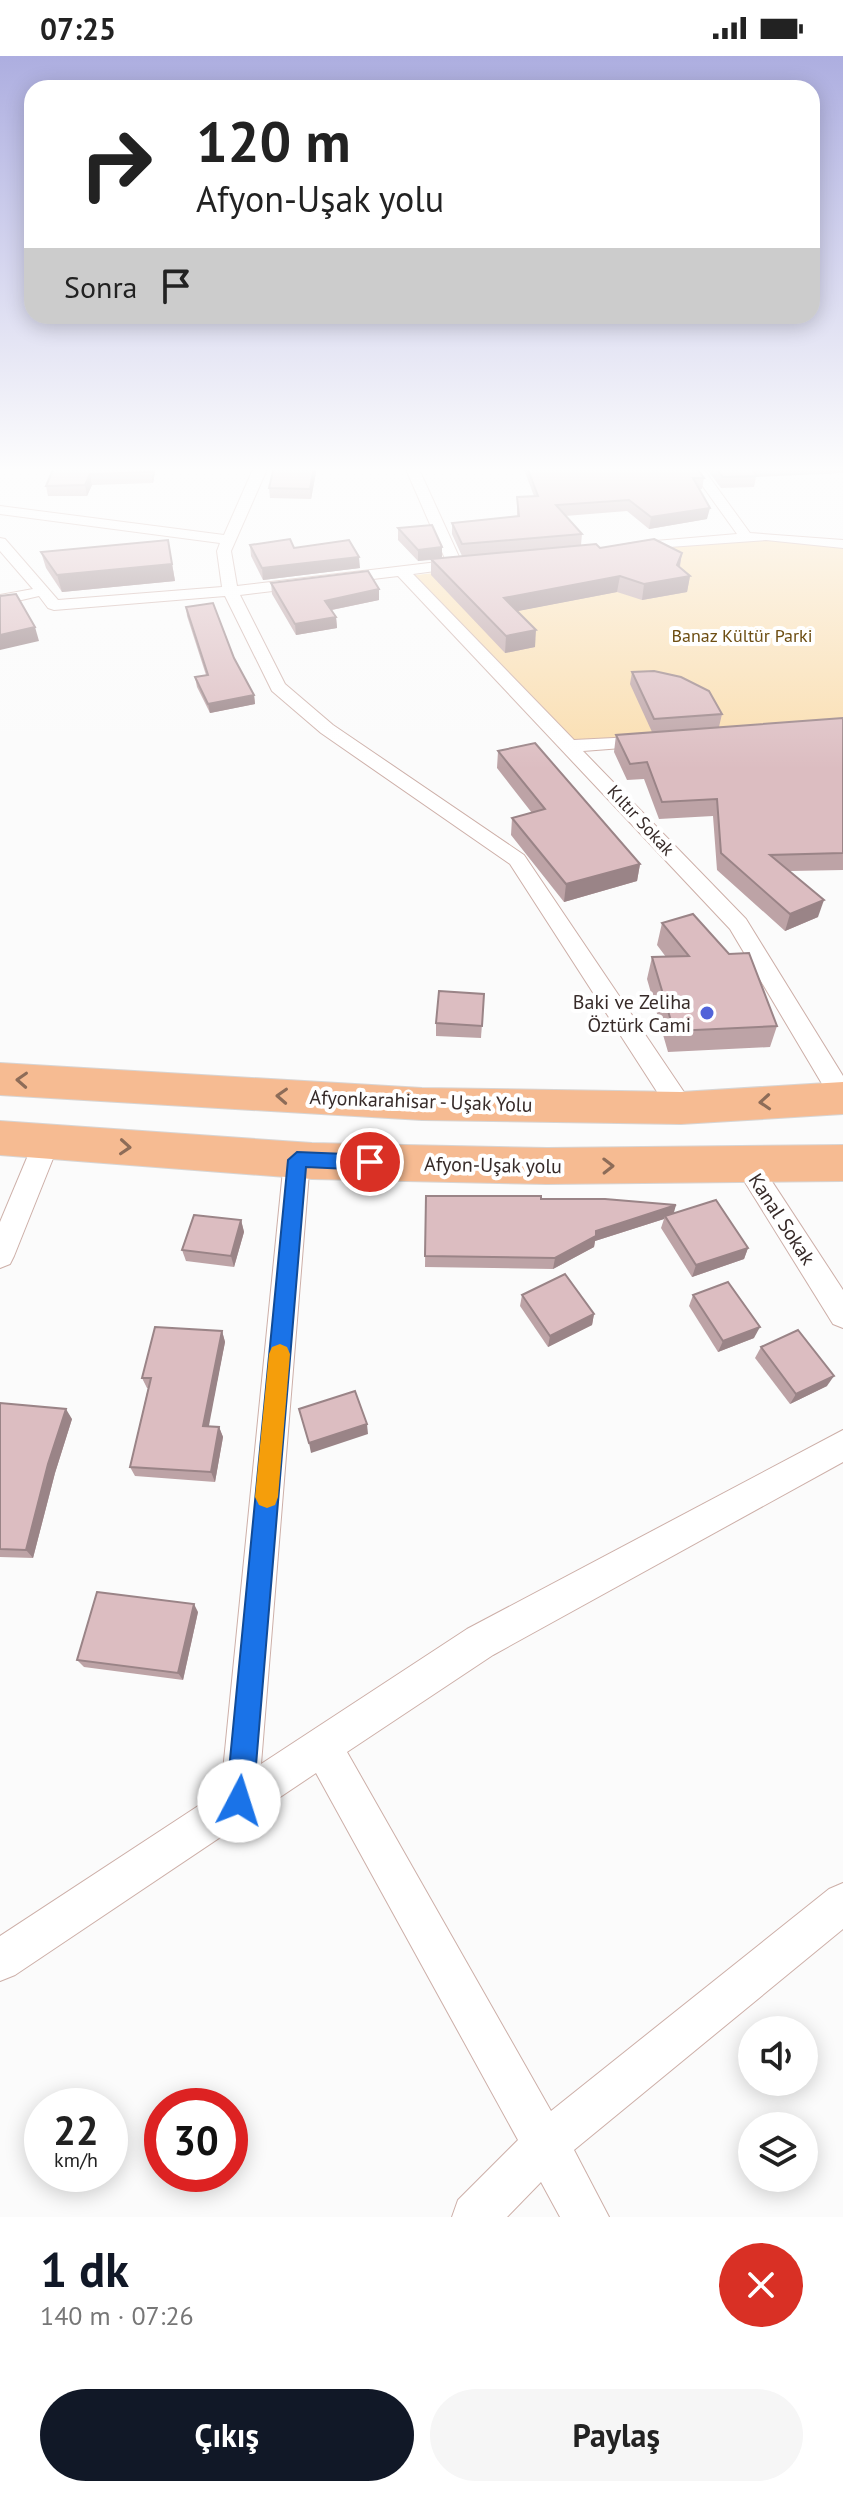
<!DOCTYPE html>
<html lang="tr">
<head>
<meta charset="utf-8">
<style>
  body { margin:0; font-family:"PT Sans",sans-serif; background:#f6f6f6; color:#222; height:100vh; display:flex; flex-direction:column; font-size:30px; white-space:nowrap }
  * { box-sizing:border-box; margin:0 }
  p { font-size:26px; color:#767676 }
  .icon { flex:none; width:44px; height:44px; fill:none; stroke:currentColor; stroke-width:2; stroke-linecap:round; stroke-linejoin:round }
  .map { position:relative; height:2161px; overflow:hidden }
  .details { display:flex; flex-direction:column; background:#fff; flex:1 }
  .details>* { flex:none }
  .top-card { position:absolute; left:24px; top:24px; width:796px; height:244px; border-radius:24px; box-shadow:0 4px 20px #0003; background:#fff; color:#222; overflow:hidden }
  .buttons { position:absolute; left:738px; top:1960px; display:grid; gap:16px }
  .buttons a { display:grid; place-items:center; width:80px; height:80px; border-radius:50%; background:#fff; box-shadow:0 4px 20px #0003; font-size:40px }
  .speed { position:absolute; left:24px; top:2032px; display:flex; gap:16px; font-size:40px; font-weight:700; text-align:center }
  .speed>* { display:grid; place-content:center; width:104px; height:104px; border-radius:50%; background:#fff; box-shadow:0 4px 20px #0003; line-height:1 }
  .speed small { font-size:20px; font-weight:400 }
  .speed .limit { border:12px solid #d22; background:#fff; color:#111 }
  .pin { position:absolute; display:grid; place-items:center; width:68px; height:68px; color:#fff; margin:-34px; border:4px solid #fff; border-radius:50%; box-shadow:0 2px 8px #0007 }
  .me { position:absolute; width:88px; margin:-44px; rotate:5deg; stroke-linejoin:round; filter:drop-shadow(0 0 6px #0008) }
  .turn { display:flex; align-items:center; gap:28px; height:168px; padding:0 40px; font-size:36px }
  .turn .icon { width:104px; height:104px; stroke-width:2.5 }
  .turn b { display:block; font-size:56px; line-height:68px }
  .then { display:flex; align-items:center; height:76px; padding:0 40px; background:#0003; gap:16px; font-size:30px }
  .round { display:grid; place-items:center; flex:none; width:84px; height:84px; border-radius:42px; background:#f6f6f6 }
  .headline { display:flex; align-items:center; justify-content:space-between; height:136px; padding:0 40px }
  h1 { font-size:48px; font-weight:700; line-height:60px; color:#111827 }
  .cta { display:flex; gap:16px; margin-top:auto; padding:16px 40px }
  .cta a { flex:1; height:92px; border-radius:48px; background:#111827; color:#fff; font-size:32px; font-weight:700; line-height:92px; text-align:center }
  .cta a+a { background:#f6f6f6; color:#222 }
  .status { display:flex; justify-content:space-between; align-items:center; height:56px; padding:0 40px; background:#fff; direction:ltr }
  .status svg { height:22px; fill:currentColor }
  .map>svg:first-child { display:block }
  .green { fill:#faddae }
  .lines { fill:none; stroke-linecap:round; stroke-linejoin:round }
  .minor-casing { stroke:#cdafa8; stroke-width:2 }
  .trunk-casing { stroke:#d7d5d4; stroke-width:2 }
  .minor { fill:#fff; fill-rule:evenodd }
  .trunk { fill:#f6bb92; fill-rule:evenodd }
  .wall { fill:#bda3a6 }
  .shaded-wall { fill:#9a8487 }
  .building { fill:#dcbdc1; stroke:#9a8487; stroke-width:2 }
  .oneway { stroke:#8d6c58 }
  .route { fill:#1a73e8; stroke:#114b97; stroke-width:2 }
  .slow { fill:#f59e0b }
  .poi-dot { fill:#5163d9; stroke:#fff; stroke-width:3 }
  .labels { text-anchor:middle; dominant-baseline:central; stroke-width:8; stroke-linejoin:round; paint-order:stroke }
  .far-park-label { font-size:18px; fill:#6d4e13; stroke:#fff }
  .far-street-label { font-size:18px; fill:#372b29; stroke:#fff }
  .poi-label { font-size:20px; fill:#372b29; stroke:#fff; text-anchor:end }
  .street-label { font-size:20px; fill:#372b29; stroke:#fff }
</style>
</head>
<body>
<div class="status"><b>07:25</b><svg viewBox="0 0 49 12"><path d="M0 12V9h3v3zM5 12V6h3v6zM10 12V3h3v9zM15 12V0h3v12zM26 1h20v11H26zM47 4h2v5h-2z"/></svg></div>
<div class="map">
<svg width="843" height="2161" viewBox="0 0 843 2161">
  <rect width="100%" height="100%" fill="#fbfbfb"/>
  <!-- green -->
  <polygon class="green" points="766,480 843,488 843,668 568,687 407,520"/>
  <g class="lines">
    <defs>
      <g id="minor">
        <polygon points="254,411 268,411 231,495 237,530 446,505 405,411 418,411 460,503 472,507 465,511 413,518 574,684 654,680 657,684 648,690 583,695 746,863 843,1020 843,1051 834,1048 730,873 398,520 240,539 285,628 333,669 524,799 690,1045 694,1052 690,1059 681,1062 672,1059 510,808 321,677 272,635 225,540 54,554 48,552 39,540 0,549 0,539 33,533 0,495 0,482 5,483 58,544 222,531 217,495 220,487 0,458 0,450 224,479"/>
        <polygon points="689,411 702,411 750,477 843,484 843,492 766,484 627,494 627,488 632,487 737,478"/>
        <polygon points="47,1075 56,1078 60,1085 14,1200 10,1208 0,1212 0,1166 34,1085 38,1078"/>
        <polygon points="297,1094 306,1097 310,1104 261,1708 467,1573 843,1374 843,1406 493,1599 347,1696 551,2055 829,1833 843,1827 843,1873 574,2094 609,2161 560,2161 541,2126 507,2161 452,2161 458,2144 518,2084 316,1717 15,1919 0,1925 0,1880 221,1735 284,1104 288,1097"/>
        <polygon points="747,1097 756,1101 843,1234 843,1272 833,1268 738,1115 734,1108 738,1101"/>
      </g>
      <g id="trunk">
        <polygon points="0,1007 422,1032 681,1036 843,1026 843,1058 681,1068 422,1064 0,1039"/>
        <polygon points="0,1065 312,1087 547,1092 843,1089 843,1125 547,1128 312,1123 0,1099"/>
      </g>
    </defs>
    <!-- minor casing -->
    <use href="#minor" class="minor-casing"/>
    <!-- trunk casing -->
    <use href="#trunk" class="trunk-casing"/>
    <!-- minor -->
    <use href="#minor" class="minor"/>
    <!-- trunk -->
    <use href="#trunk" class="trunk"/>
  </g>
  <!-- wall -->
  <g class="wall">
    <polygon points="54,411 156,411 153,427 92,429 87,440 48,440 46,430"/>
    <polygon points="274,411 317,411 311,443 270,442 269,432"/>
    <polygon points="523,411 696,411 704,422 702,433 699,433 707,463 649,473 627,455 565,460 582,478 581,489 462,500 452,478 452,467 517,460 517,441 534,440"/>
    <polygon points="705,411 843,411 843,417 756,421 754,431 721,432"/>
    <polygon points="398,472 442,502 600,492 682,497 680,511 690,520 687,536 642,544 617,536 517,555 535,591 505,597 431,519 431,504 418,505 398,484"/>
    <polygon points="168,484 175,525 62,536 46,512 41,496"/>
    <polygon points="250,489 294,492 360,512 263,524 251,500"/>
    <polygon points="271,527 379,533 379,544 332,554 336,561 337,572 296,579 272,538"/>
    <polygon points="186,551 234,602 254,639 255,648 210,657 197,631 195,621 206,619 187,560"/>
    <polygon points="632,616 722,658 719,671 652,676 630,628"/>
    <polygon points="843,662 843,814 790,815 818,861 785,875 717,814 713,760 659,763 644,723 627,724 614,696 616,679"/>
    <polygon points="498,695 640,808 637,825 564,846 511,779 512,762 532,757 497,712"/>
    <polygon points="662,867 777,970 770,991 668,996 647,923 652,901 666,901 657,889"/>
    <polygon points="484,938 481,982 436,980 436,967"/>
    <polygon points="426,1140 541,1143 674,1158 748,1192 744,1203 692,1221 661,1172 664,1163 595,1185 594,1191 553,1213 425,1211"/>
    <polygon points="241,1164 244,1176 234,1211 186,1205 182,1194"/>
    <polygon points="522,1239 594,1258 592,1269 548,1291 520,1250"/>
    <polygon points="693,1239 754,1282 718,1296 689,1250"/>
    <polygon points="222,1275 225,1286 208,1370 219,1371 223,1381 215,1426 135,1420 130,1411 148,1332 147,1332 142,1322"/>
    <polygon points="761,1291 827,1330 790,1348 755,1302"/>
    <polygon points="0,1347 72,1363 55,1417 33,1502 0,1501"/>
    <polygon points="198,1556 183,1624 84,1611 77,1604"/>
  </g>
  <!-- shaded-wall -->
  <g class="shaded-wall">
    <polygon points="152,411 156,411 153,427 151,416"/>
    <polygon points="314,411 317,411 311,443 310,433"/>
    <polygon points="90,418 92,429 87,440 85,429"/>
    <polygon points="710,452 707,463 649,473 651,461"/>
    <polygon points="442,491 442,502 418,505 418,494"/>
    <polygon points="682,497 679,513 690,520 687,536 642,544 644,528 677,509"/>
    <polygon points="359,501 360,512 263,524 262,512"/>
    <polygon points="172,508 175,525 62,536 57,519"/>
    <polygon points="620,520 617,536 503,558 504,542"/>
    <polygon points="379,533 379,544 326,555 325,545"/>
    <polygon points="336,561 337,572 296,579 295,568"/>
    <polygon points="35,571 39,585 0,594 0,579"/>
    <polygon points="536,574 535,591 505,597 506,580"/>
    <polygon points="254,639 255,648 210,657 208,648"/>
    <polygon points="640,808 637,825 564,846 566,828"/>
    <polygon points="824,844 818,861 785,875 790,858"/>
    <polygon points="676,1149 673,1160 665,1160 664,1163 595,1185 594,1191 553,1213 555,1202 596,1175"/>
    <polygon points="241,1164 244,1176 234,1211 231,1200"/>
    <polygon points="748,1192 744,1203 692,1221 696,1209"/>
    <polygon points="594,1258 592,1269 548,1291 550,1280"/>
    <polygon points="760,1271 754,1282 718,1296 723,1285"/>
    <polygon points="222,1275 225,1286 207,1380 203,1370"/>
    <polygon points="834,1320 827,1330 790,1348 796,1338"/>
    <polygon points="66,1353 72,1363 55,1417 33,1502 26,1494 48,1408"/>
    <polygon points="367,1368 368,1378 311,1397 309,1387"/>
    <polygon points="219,1371 223,1381 215,1426 211,1416"/>
    <polygon points="194,1548 198,1556 183,1624 178,1617"/>
  </g>
  <!-- building -->
  <g class="building">
    <polygon points="54,411 152,411 151,416 90,418 85,429 46,430"/>
    <polygon points="274,411 314,411 310,433 269,432"/>
    <polygon points="527,411 696,411 704,422 693,422 710,452 651,461 629,444 556,449 582,478 462,488 452,467 519,460 517,441 538,440"/>
    <polygon points="715,411 750,411 757,420 723,421"/>
    <polygon points="432,469 442,491 418,494 398,472"/>
    <polygon points="290,483 294,492 349,484 359,501 262,512 250,489"/>
    <polygon points="654,483 682,497 677,509 690,520 644,528 620,520 504,542 536,574 506,580 431,503 596,488 600,492"/>
    <polygon points="168,484 172,508 57,519 41,496"/>
    <polygon points="368,515 379,533 325,545 336,561 295,568 271,527"/>
    <polygon points="16,538 35,571 0,579 0,540"/>
    <polygon points="213,547 234,602 254,639 208,648 195,621 208,619 186,551"/>
    <polygon points="654,615 681,621 709,635 722,658 654,663 632,616"/>
    <polygon points="843,662 843,797 770,799 824,844 790,858 721,797 717,743 662,746 647,706 630,708 616,679"/>
    <polygon points="535,687 640,808 566,828 512,762 545,753 498,695"/>
    <polygon points="693,858 729,898 749,897 777,970 674,975 652,901 689,900 662,867"/>
    <polygon points="439,935 484,938 482,970 436,967"/>
    <polygon points="426,1140 541,1140 541,1143 605,1143 676,1149 596,1175 596,1180 555,1202 425,1200"/>
    <polygon points="716,1144 748,1192 696,1209 665,1160"/>
    <polygon points="194,1159 241,1164 231,1200 182,1194"/>
    <polygon points="565,1218 594,1258 550,1280 522,1239"/>
    <polygon points="728,1226 760,1271 723,1285 693,1239"/>
    <polygon points="155,1271 222,1275 203,1370 219,1371 211,1416 130,1411 151,1322 142,1322"/>
    <polygon points="798,1274 834,1320 796,1338 761,1291"/>
    <polygon points="355,1335 367,1368 309,1387 299,1353"/>
    <polygon points="0,1347 66,1353 48,1408 26,1494 0,1493"/>
    <polygon points="97,1536 194,1548 178,1617 77,1604"/>
  </g>
  <!-- one-way arrows -->
  <defs><path id="oneway-chevron" d="M-2-3.5L2.5 0L-2 3.5" fill="none" stroke-width="1.6" stroke-linecap="round" stroke-linejoin="round" transform="scale(2)"/></defs>
  <g class="oneway">
    <use href="#oneway-chevron" transform="translate(22 1024) rotate(-177)"/>
    <use href="#oneway-chevron" transform="translate(282 1040) rotate(-177)"/>
    <use href="#oneway-chevron" transform="translate(765 1046) rotate(176)"/>
    <use href="#oneway-chevron" transform="translate(125 1091) rotate(4)"/>
    <use href="#oneway-chevron" transform="translate(608 1110) rotate(-1)"/>
  </g>
  <!-- sky -->
  <linearGradient id="sky" x2="0" y2="1"><stop stop-color="#adaee0"/><stop offset="0.58" stop-color="#fdfdfd"/><stop offset="1" stop-color="#fdfdfd" stop-opacity="0"/></linearGradient>
  <rect width="843" height="713" fill="url(#sky)"/>
  <!-- route -->
  <polygon class="route" points="297,1096 370,1099 380,1106 370,1114 306,1111 253,1745 249,1754 239,1758 230,1754 226,1745 288,1104"/>
  <!-- slow -->
  <polygon class="slow" points="280,1288 287,1291 290,1298 278,1441 275,1449 267,1452 259,1449 255,1441 269,1298 272,1291"/>
  <!-- markers -->
  <circle class="poi-dot" cx="707" cy="957" r="8"/>
  <g class="labels">
    <!-- far-park labels -->
    <g class="far-park-label">
      <text x="742" y="579">Banaz Kültür Parki</text>
    </g>
    <!-- far-street labels -->
    <g class="far-street-label">
      <text transform="translate(641 764) rotate(47)">Kıltır Sokak</text>
    </g>
    <!-- poi labels -->
    <g class="poi-label">
      <text x="691" y="946">Baki ve Zeliha<tspan x="691" dy="23">Öztürk Cami</tspan></text>
    </g>
    <!-- street labels -->
    <g class="street-label">
      <text transform="translate(421 1045) rotate(2)">Afyonkarahisar - Uşak Yolu</text>
      <text transform="translate(493 1109) rotate(1)">Afyon-Uşak yolu</text>
      <text transform="translate(782 1163) rotate(57)">Kanal Sokak</text>
    </g>
  </g>
</svg>
<div class="buttons">
<a><svg class="icon" aria-label="sound" viewBox="0 0 24 24"><path d="M4 9h4l5-4v14l-5-4H4zM17 9q2 3 0 6"/></svg></a>
<a><svg class="icon" aria-label="layers" viewBox="0 0 24 24"><path d="M12 4l9 5-9 5-9-5zM3 14l9 5 9-5"/></svg></a>
</div>
<div class="speed"><div>22<small>km/h</small></div><div class="limit">30</div></div>
<div class="pin" style="left:370px;top:1106px;background:#d93025"><svg class="icon" aria-label="arrive" viewBox="0 0 24 24"><path d="M6 21V4h12l-3 4 3 4H6"/></svg></div>
<svg class="me" style="left:239px;top:1745px" viewBox="-20 -20 40 40"><circle r="19" fill="#fff"/><path d="M0-13L10 11 0 6-10 11z" fill="#1a73e8"/></svg>
<div class="top-card">
<div class="turn"><svg class="icon" aria-label="right" viewBox="0 0 24 24"><path d="M7 20v-9h11M14 6l5 5-5 5"/></svg><div><b>120 m</b>Afyon-Uşak yolu</div></div>
<div class="then">Sonra<svg class="icon" aria-label="arrive" viewBox="0 0 24 24"><path d="M6 21V4h12l-3 4 3 4H6"/></svg></div>
</div>
</div>
<section class="details">
<div class="headline"><div><h1>1 dk</h1><p>140 m · 07:26</p></div><a class="round" style="background:#d93025;color:#fff"><svg class="icon" aria-label="close" viewBox="0 0 24 24"><path d="M6 6l12 12M18 6L6 18"/></svg></a></div>
<div class="cta"><a>Çıkış</a><a>Paylaş</a></div>
</section>
</body>
</html>
